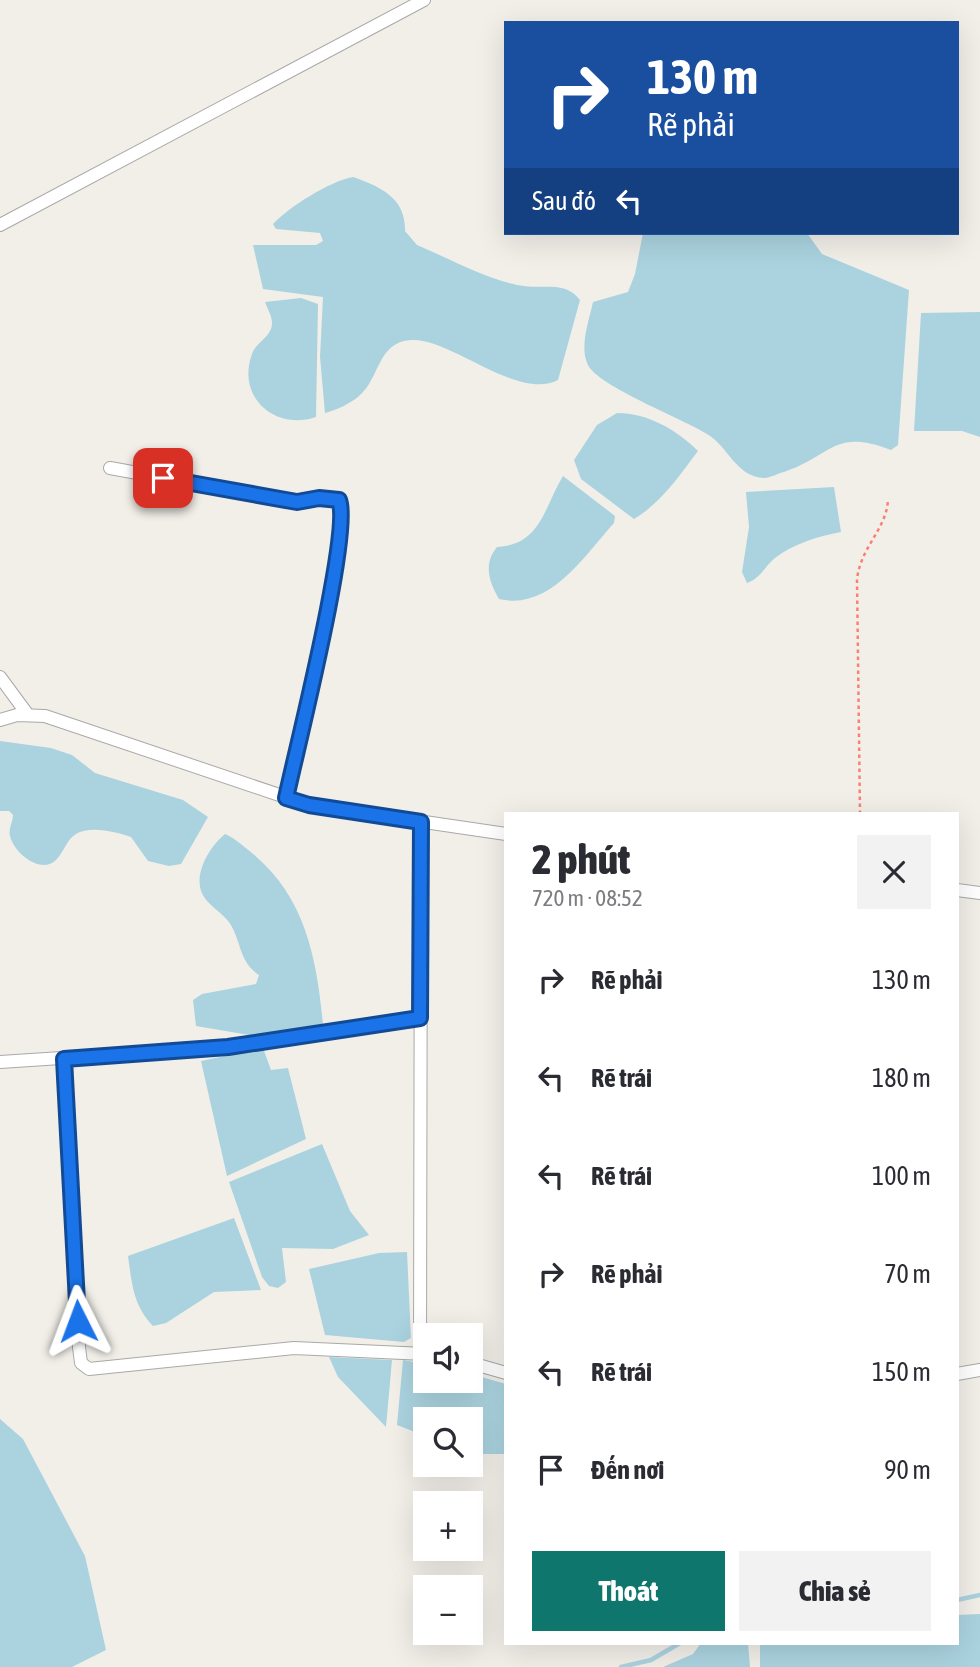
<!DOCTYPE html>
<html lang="vi">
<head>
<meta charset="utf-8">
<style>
  body { margin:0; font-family:"Asap Condensed",sans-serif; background:#f2f2f3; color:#2b2b33; height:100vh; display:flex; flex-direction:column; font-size:26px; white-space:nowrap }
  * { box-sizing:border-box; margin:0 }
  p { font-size:23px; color:#7c7c81 }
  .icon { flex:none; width:38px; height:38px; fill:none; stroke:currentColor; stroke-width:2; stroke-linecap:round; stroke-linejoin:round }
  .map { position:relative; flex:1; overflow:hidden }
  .sheet { position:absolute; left:504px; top:812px; width:455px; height:833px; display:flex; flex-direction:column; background:#fff; border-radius:0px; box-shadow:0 7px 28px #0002 }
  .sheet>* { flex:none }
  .banner { position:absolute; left:504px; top:21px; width:455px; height:214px; border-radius:0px; box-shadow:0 7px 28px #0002; background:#1a4fa0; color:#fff; overflow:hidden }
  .tools { position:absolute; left:413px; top:1323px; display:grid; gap:14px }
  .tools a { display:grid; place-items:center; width:70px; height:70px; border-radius:0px; background:#fff; box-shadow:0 7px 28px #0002; font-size:35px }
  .pin { position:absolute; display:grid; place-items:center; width:60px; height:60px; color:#fff; margin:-30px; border-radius:14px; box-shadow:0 4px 10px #0006 }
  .me { position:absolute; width:77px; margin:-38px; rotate:357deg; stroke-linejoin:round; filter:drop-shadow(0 0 5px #0008) }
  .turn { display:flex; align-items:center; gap:24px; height:147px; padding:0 28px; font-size:32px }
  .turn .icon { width:91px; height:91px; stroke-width:2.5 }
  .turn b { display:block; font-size:49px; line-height:60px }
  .then { display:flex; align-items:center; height:66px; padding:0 28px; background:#0003; gap:14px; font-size:26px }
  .round { display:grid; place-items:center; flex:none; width:74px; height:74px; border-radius:0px; background:#f2f2f3 }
  .headline { display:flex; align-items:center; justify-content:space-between; height:119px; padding:0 28px }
  h1 { font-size:42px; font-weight:800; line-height:52px }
  .cta { display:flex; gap:14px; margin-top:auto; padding:14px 28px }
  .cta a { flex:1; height:80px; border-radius:0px; background:#0f766e; color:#fff; font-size:28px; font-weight:800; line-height:80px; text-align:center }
  .cta a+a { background:#f2f2f3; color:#2b2b33 }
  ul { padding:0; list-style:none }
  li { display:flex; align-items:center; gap:21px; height:98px; padding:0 28px }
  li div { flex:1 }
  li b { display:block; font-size:26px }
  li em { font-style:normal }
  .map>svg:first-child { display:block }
  .water { fill:#aad3df }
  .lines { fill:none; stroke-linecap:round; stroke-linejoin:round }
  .stream { stroke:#aad3df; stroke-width:4.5 }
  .street-casing { stroke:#a9a9a9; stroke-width:14 }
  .path { stroke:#fa8072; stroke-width:2.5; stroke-dasharray:3.5 3.5; stroke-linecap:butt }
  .street { stroke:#fff; stroke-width:12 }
  .route-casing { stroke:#114b97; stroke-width:18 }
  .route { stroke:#1a73e8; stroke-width:12 }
</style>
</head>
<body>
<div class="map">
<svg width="980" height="1667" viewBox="0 0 980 1667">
  <rect width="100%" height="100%" fill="#f2efe9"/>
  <!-- water -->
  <g class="water">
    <path d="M 353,177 C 381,187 406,198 405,231 L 417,245 C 448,258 492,282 524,286 C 545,289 566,281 580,300 L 558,380 C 517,401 450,337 411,340 C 377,342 380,379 359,396 C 350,404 336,410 325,413 L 320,357 L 323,297 L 263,289 L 253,245 L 316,245 L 323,241 L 320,233 L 276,229 L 273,224 C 289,207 330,181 353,177 Z"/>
    <path d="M 643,233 L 807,233 L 822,254 L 909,290 L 898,445 L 891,450 C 834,428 833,455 784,472 C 779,473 770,478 764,478 C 736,477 728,446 707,434 C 683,419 598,386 588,365 C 579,347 589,321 593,302 L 628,292 L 635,274 Z"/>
    <path d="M 301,298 L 318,304 L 316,417 C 276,431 236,398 252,354 C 256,342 272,337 272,323 C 272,316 267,308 265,302 Z"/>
    <polygon points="980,312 980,437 962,431 914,431 921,313"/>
    <path d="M 617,413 C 648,413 677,430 698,451 C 679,476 662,502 634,519 L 581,479 L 574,460 L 597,425 Z"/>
    <path d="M 563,476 L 615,516 L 614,523 C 584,556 550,611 499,599 C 489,582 483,564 497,547 C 541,545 544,507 563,476 Z"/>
    <path d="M 834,487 L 841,532 C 819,536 793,544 775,558 C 764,567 761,578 747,583 L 742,572 L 749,527 L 746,492 Z"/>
    <path d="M 0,741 L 51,748 L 72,755 L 95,773 L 183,800 L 208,817 L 181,864 L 169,866 L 148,861 L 131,837 C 117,832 90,825 76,834 C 67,839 64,852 56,860 C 41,875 14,853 10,836 C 8,829 13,822 13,815 L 9,811 L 0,811 Z"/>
    <path d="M 225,834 C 235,838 243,846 252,853 C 306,897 317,960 323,1025 L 255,1036 L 196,1026 L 193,1000 L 202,994 L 256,984 L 259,975 C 241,963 242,948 233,929 C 227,915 212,909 204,897 C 191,877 209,847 225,834 Z"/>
    <polygon points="263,1048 271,1070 288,1068 306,1139 227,1176 201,1061"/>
    <polygon points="322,1144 350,1211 369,1235 333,1249 282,1248 286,1282 278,1288 269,1286 262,1277 229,1182"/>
    <path d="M 234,1218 L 261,1290 L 214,1292 L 166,1323 L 153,1326 C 133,1305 132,1284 128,1256 Z"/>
    <polygon points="407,1252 411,1338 404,1342 325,1335 309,1269 379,1253"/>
    <polygon points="329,1357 392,1360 386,1427 338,1377"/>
    <polygon points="403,1360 425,1364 425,1381 471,1381 471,1374 506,1384 506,1454 484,1454 471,1450 471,1419 425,1419 425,1436 397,1425"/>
    <polygon points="0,1419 23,1439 85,1556 106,1650 72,1667 0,1667"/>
    <polygon points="980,1614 980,1667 760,1667 760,1643 957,1643 957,1615"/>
    <polygon points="701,1643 748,1643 750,1667 663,1667 693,1654"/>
  </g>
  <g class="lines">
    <!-- stream -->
    <g class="stream">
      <polyline points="957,1600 980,1595"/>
      <polyline points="621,1667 651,1660 680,1643"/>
    </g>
    <defs>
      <g id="street">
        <polyline points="0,225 424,0"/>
        <path d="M 110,468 L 297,502 L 319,498 L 339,500 C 352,532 296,751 286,798"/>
        <polyline points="0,677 28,715"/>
        <polyline points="0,720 17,715 45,716 309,805 506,834"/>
        <polyline points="957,890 980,893"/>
        <polyline points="64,1059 79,1347 81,1363 89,1369 294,1348 425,1354"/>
        <polyline points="0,1062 228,1047 420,1018"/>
        <polyline points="420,1354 421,822"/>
        <polyline points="471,1363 506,1373"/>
        <polyline points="957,1374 980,1370"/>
      </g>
    </defs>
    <!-- street casing -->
    <use href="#street" class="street-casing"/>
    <!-- path -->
    <path class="path" d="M 860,814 L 857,579 C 861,546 887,529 888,499"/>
    <!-- street -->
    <use href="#street" class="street"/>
  </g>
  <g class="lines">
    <defs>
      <path id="route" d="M 78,1321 L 64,1059 L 228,1047 L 420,1018 L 421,822 L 309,805 L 286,798 C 296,751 352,531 339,500 L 319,498 L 297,502 L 163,478"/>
    </defs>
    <!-- route casing -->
    <use href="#route" class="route-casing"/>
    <!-- route -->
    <use href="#route" class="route"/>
  </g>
</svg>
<div class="tools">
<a><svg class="icon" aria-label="sound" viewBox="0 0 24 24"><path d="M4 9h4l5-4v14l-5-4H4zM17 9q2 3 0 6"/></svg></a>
<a><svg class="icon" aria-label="search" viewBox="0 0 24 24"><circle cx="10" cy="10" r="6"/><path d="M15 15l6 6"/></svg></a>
<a>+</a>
<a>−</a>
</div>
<div class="pin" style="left:163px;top:478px;background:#d93025"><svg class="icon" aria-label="arrive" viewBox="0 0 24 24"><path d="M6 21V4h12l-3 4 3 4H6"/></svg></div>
<svg class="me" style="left:78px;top:1321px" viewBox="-20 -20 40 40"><path d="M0-17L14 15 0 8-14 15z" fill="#1a73e8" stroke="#fff" stroke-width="4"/></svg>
<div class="banner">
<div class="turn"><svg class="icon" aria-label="right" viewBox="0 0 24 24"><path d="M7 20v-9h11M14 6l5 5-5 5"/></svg><div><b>130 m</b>Rẽ phải</div></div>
<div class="then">Sau đó<svg class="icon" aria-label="left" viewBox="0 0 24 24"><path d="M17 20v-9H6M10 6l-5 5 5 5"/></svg></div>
</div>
<section class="sheet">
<div class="headline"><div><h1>2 phút</h1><p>720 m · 08:52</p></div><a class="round"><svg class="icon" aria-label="close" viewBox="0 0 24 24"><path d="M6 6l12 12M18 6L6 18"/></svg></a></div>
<ul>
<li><svg class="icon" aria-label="right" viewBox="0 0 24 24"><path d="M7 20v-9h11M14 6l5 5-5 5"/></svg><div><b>Rẽ phải</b></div><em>130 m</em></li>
<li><svg class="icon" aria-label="left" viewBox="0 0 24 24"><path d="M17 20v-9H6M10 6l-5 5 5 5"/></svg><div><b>Rẽ trái</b></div><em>180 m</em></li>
<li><svg class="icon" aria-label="left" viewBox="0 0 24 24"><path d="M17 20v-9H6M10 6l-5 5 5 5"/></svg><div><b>Rẽ trái</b></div><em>100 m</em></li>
<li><svg class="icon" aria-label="right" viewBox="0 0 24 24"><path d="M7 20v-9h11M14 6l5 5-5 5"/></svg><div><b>Rẽ phải</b></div><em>70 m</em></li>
<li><svg class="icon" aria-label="left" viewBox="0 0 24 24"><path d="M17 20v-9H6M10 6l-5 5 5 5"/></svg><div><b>Rẽ trái</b></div><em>150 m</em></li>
<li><svg class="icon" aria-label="arrive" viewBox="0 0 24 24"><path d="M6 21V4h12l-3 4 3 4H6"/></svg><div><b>Đến nơi</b></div><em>90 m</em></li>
</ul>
<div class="cta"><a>Thoát</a><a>Chia sẻ</a></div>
</section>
</div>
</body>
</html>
